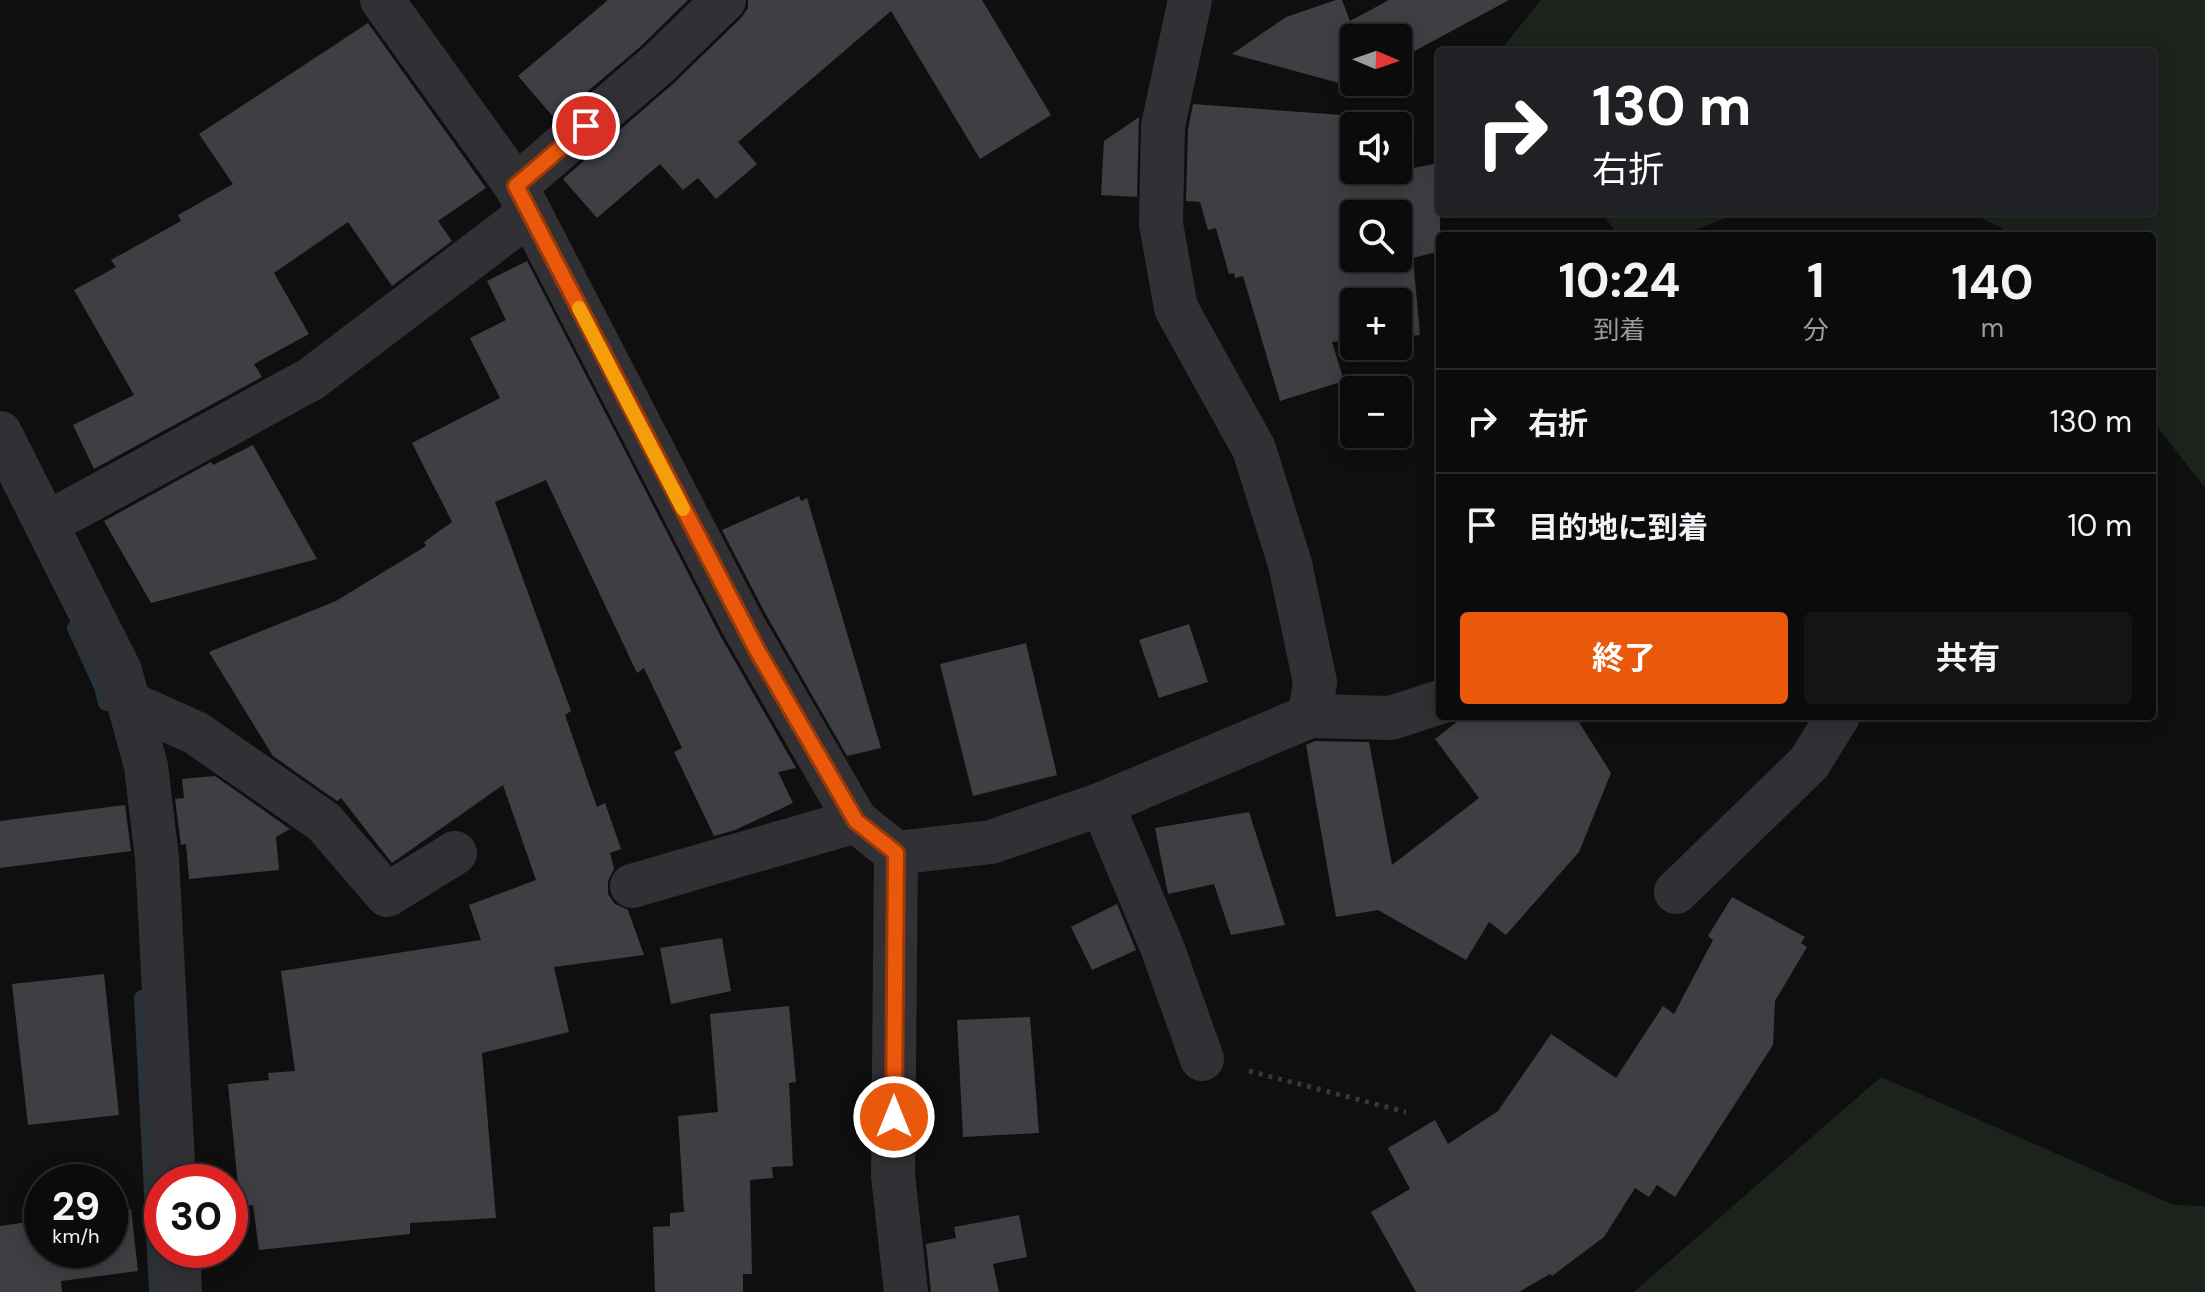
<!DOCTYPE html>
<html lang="ja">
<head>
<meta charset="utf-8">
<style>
  body { margin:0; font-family:"DM Sans","Noto Sans JP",sans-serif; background:#141415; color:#f1f3f6; height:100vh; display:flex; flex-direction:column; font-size:30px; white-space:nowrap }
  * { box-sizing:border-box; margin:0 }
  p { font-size:26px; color:#9a9b9d }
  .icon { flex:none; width:44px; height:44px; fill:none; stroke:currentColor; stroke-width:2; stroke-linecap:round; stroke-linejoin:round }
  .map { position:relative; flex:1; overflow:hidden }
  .sheet { position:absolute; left:1436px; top:232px; width:720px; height:488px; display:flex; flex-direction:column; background:#0b0b0c; border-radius:8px; box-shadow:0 4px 20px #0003,0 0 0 2px #2b2b2d }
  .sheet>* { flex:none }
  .hud { position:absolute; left:1436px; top:48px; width:720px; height:168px; border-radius:8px; box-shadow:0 4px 20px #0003,0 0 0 2px #2b2b2d; background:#202124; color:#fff; overflow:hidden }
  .needle { width:52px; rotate:92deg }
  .tools { position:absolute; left:1340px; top:24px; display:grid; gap:16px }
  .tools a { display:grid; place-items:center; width:72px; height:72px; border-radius:8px; background:#0b0b0c; box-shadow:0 4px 20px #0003,0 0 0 2px #2b2b2d; font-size:40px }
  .speed { position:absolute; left:24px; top:1164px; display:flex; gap:16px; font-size:40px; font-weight:700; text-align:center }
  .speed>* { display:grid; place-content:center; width:104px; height:104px; border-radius:50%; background:#0b0b0c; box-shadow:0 4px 20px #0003,0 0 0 2px #2b2b2d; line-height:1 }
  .speed small { font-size:20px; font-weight:400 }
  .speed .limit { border:12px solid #d22; background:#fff; color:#111 }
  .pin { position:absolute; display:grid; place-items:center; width:68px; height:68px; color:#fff; margin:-34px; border:4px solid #fff; border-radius:50%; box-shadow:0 2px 8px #0007 }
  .me { position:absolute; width:88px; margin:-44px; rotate:0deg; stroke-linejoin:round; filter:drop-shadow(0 0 6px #0008) }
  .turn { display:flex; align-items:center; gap:28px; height:168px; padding:0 24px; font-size:36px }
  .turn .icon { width:104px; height:104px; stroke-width:2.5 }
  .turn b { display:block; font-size:56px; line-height:68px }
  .eta { display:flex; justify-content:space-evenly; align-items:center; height:136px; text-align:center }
  .eta b { font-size:48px; font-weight:700; line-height:56px }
  .primary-button { display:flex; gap:16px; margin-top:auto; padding:16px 24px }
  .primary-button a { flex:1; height:92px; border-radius:8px; background:#ea580c; color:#fff; font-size:32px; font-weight:700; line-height:92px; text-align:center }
  .primary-button a+a { background:#141415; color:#f1f3f6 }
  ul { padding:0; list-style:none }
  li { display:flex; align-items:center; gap:24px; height:104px; padding:0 24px; border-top:2px solid #2b2b2d }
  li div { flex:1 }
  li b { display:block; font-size:30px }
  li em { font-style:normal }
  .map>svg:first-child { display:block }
  .green { fill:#1c231d }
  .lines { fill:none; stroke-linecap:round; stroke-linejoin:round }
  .stream { stroke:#2a3238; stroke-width:16 }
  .building { fill:#3e3f43; fill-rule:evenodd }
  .path { stroke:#37383c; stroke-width:5; stroke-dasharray:4 6; stroke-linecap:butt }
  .minor { stroke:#313135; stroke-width:44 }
  .route-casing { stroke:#983908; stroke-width:20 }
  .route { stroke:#ea580c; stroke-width:14 }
  .slow { stroke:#f59e0b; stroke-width:14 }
</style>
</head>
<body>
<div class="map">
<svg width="2205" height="1292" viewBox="0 0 2205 1292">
  <rect width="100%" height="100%" fill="#0f0f10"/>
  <!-- green -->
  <g class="green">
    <polygon points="1541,0 2205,0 2205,488 2152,420 2152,236 2008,236 2002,228 1968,212 2152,212 2152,52 1499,52"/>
    <polygon points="1601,212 1740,212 1681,236 1619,236"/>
    <polygon points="1881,1077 2174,1205 2205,1206 2205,1292 1634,1292"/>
  </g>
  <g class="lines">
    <!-- stream -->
    <g class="stream">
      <polyline points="75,628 102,687 106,703"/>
      <polyline points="142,998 157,1292"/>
    </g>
  </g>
  <!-- building -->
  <g class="building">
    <polygon points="608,0 688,0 640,47 555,119 518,76"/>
    <polygon points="748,0 982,0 1051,115 980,159 891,11 738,142 757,164 716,199 698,178 683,190 660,164 597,218 563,179 674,83 741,18 748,8"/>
    <polygon points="1336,0 1342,0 1350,21 1389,0 1509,0 1398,60 1398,38 1354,38 1354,82 1357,82 1350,86 1232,54 1286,17"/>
    <polygon points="368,23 486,188 438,221 452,241 392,286 348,222 274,273 309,334 254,364 262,377 94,469 73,425 134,395 74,290 116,267 111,260 181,221 178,215 233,184 199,134"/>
    <path d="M 1193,104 L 1369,117 L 1369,126 L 1354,126 L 1354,170 L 1369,170 L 1369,176 L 1440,163 L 1440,251 L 1413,258 L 1420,335 L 1398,337 L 1398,302 L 1354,302 L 1354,340 L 1332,342 L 1344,381 L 1280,401 L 1243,276 L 1235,278 L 1234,273 L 1229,274 L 1216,228 L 1208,230 L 1200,202 L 1186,201 L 1188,129 ZM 1354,214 L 1398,214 L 1398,258 L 1354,258 Z"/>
    <polygon points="1139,117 1137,197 1101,195 1104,141"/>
    <polygon points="527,261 721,637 796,768 778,772 793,803 735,830 714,836 674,752 682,748 644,668 637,673 546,480 495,502 571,711 565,715 597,807 605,803 621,849 610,853 614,869 608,881 608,894 615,904 628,910 644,955 554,967 569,1032 482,1053 496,1218 410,1223 410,1234 259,1250 253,1205 240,1206 228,1084 269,1080 268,1073 295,1071 281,971 481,940 469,905 536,880 503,785 392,863 341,798 337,801 273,756 209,652 336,601 426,546 424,542 452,522 412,443 500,398 470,338 506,320 487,281"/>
    <polygon points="253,445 317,559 151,603 104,521 211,462 213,465"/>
    <polygon points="799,496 801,501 807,498 881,748 847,756 765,613 722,530"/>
    <polygon points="1189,624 1208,682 1159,698 1139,640"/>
    <polygon points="1026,643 1057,775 973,796 940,664"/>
    <polygon points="1464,716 1575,716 1611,773 1579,852 1506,935 1489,922 1466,960 1378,910 1336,917 1306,745 1315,741 1369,742 1392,865 1479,798 1435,739"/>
    <polygon points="215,776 290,829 276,837 279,870 189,879 186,844 181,845 175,799 184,798 182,779"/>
    <polygon points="125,805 131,851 0,868 0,821"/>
    <polygon points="1249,812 1285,925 1231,935 1214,884 1168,894 1155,828"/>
    <polygon points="1732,897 1805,937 1801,943 1807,947 1775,1001 1773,1045 1675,1197 1657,1185 1649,1197 1635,1188 1604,1237 1552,1276 1550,1274 1519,1292 1416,1292 1371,1212 1410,1189 1388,1148 1435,1120 1448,1144 1498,1111 1551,1034 1616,1078 1663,1006 1674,1014 1713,940 1708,936"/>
    <polygon points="1117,904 1136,950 1092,970 1071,927"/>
    <polygon points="722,938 731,991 671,1004 660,948"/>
    <polygon points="104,974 119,1115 28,1125 12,984"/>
    <polygon points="789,1006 796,1082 789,1083 793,1166 772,1167 773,1178 750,1180 752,1274 743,1274 743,1292 655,1292 653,1227 670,1226 670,1213 684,1212 678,1116 718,1112 710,1014"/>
    <polygon points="1030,1017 1039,1133 963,1137 957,1020"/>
    <polygon points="131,1209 138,1271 61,1281 62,1292 0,1292 0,1226 42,1220 42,1250 110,1250 110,1211"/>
    <polygon points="1019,1215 1027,1257 993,1264 999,1292 931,1292 926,1244 956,1238 954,1227"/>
  </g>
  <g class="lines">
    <!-- path -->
    <polyline class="path" points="1249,1071 1406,1112"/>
    <!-- minor -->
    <g class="minor">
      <polyline points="382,0 516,186 743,625 856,821 896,853 991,842 1102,804 1310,716 1315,682 1290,564 1254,449 1176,308 1161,224 1163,126 1190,0"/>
      <polyline points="516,186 657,65 724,0"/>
      <polyline points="0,433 120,671 146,766 157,858 174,1182"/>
      <polyline points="46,524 311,379 530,213"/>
      <polyline points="129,703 196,733 324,822 387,895 455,853"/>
      <polyline points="1310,716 1391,718 1440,702"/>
      <polyline points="1102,804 1162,947 1202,1059"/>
      <polyline points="896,853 893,1176 906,1292"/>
      <polyline points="632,886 856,821"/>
      <polyline points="1676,892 1809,763 1838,716"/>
      <polyline points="178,1250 180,1292"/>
    </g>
  </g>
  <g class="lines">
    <defs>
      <polyline id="route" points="586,126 516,186 757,650 856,821 896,853 894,1117"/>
    </defs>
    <!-- route casing -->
    <use href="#route" class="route-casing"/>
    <!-- route -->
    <use href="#route" class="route"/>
    <!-- slow -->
    <polyline class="slow" points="579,308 683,509"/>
  </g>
</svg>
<div class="tools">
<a><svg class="needle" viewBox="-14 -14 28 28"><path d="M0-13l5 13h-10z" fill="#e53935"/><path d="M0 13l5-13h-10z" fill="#9a9b9d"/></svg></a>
<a><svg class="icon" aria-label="sound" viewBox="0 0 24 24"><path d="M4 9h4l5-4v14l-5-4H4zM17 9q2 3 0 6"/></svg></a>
<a><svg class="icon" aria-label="search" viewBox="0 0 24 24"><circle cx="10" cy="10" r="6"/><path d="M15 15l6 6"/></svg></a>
<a>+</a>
<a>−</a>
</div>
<div class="speed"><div>29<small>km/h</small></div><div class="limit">30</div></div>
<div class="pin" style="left:586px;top:126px;background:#d93025"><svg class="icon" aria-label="arrive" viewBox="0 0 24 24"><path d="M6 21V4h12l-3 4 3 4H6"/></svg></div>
<svg class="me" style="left:894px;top:1117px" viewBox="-20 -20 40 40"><circle r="17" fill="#ea580c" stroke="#fff" stroke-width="3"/><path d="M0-11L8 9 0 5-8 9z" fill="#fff"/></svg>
<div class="hud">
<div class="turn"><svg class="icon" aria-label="right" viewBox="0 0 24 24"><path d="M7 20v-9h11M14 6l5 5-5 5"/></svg><div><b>130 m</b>右折</div></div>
</div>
<section class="sheet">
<div class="eta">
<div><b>10:24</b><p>到着</p></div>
<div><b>1</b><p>分</p></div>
<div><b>140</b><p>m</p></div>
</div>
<ul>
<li><svg class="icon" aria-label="right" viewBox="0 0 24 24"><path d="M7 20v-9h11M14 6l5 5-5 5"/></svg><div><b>右折</b></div><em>130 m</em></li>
<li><svg class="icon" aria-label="arrive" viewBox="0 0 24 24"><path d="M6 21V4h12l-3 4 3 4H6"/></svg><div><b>目的地に到着</b></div><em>10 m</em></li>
</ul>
<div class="primary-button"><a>終了</a><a>共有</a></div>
</section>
</div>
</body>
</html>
